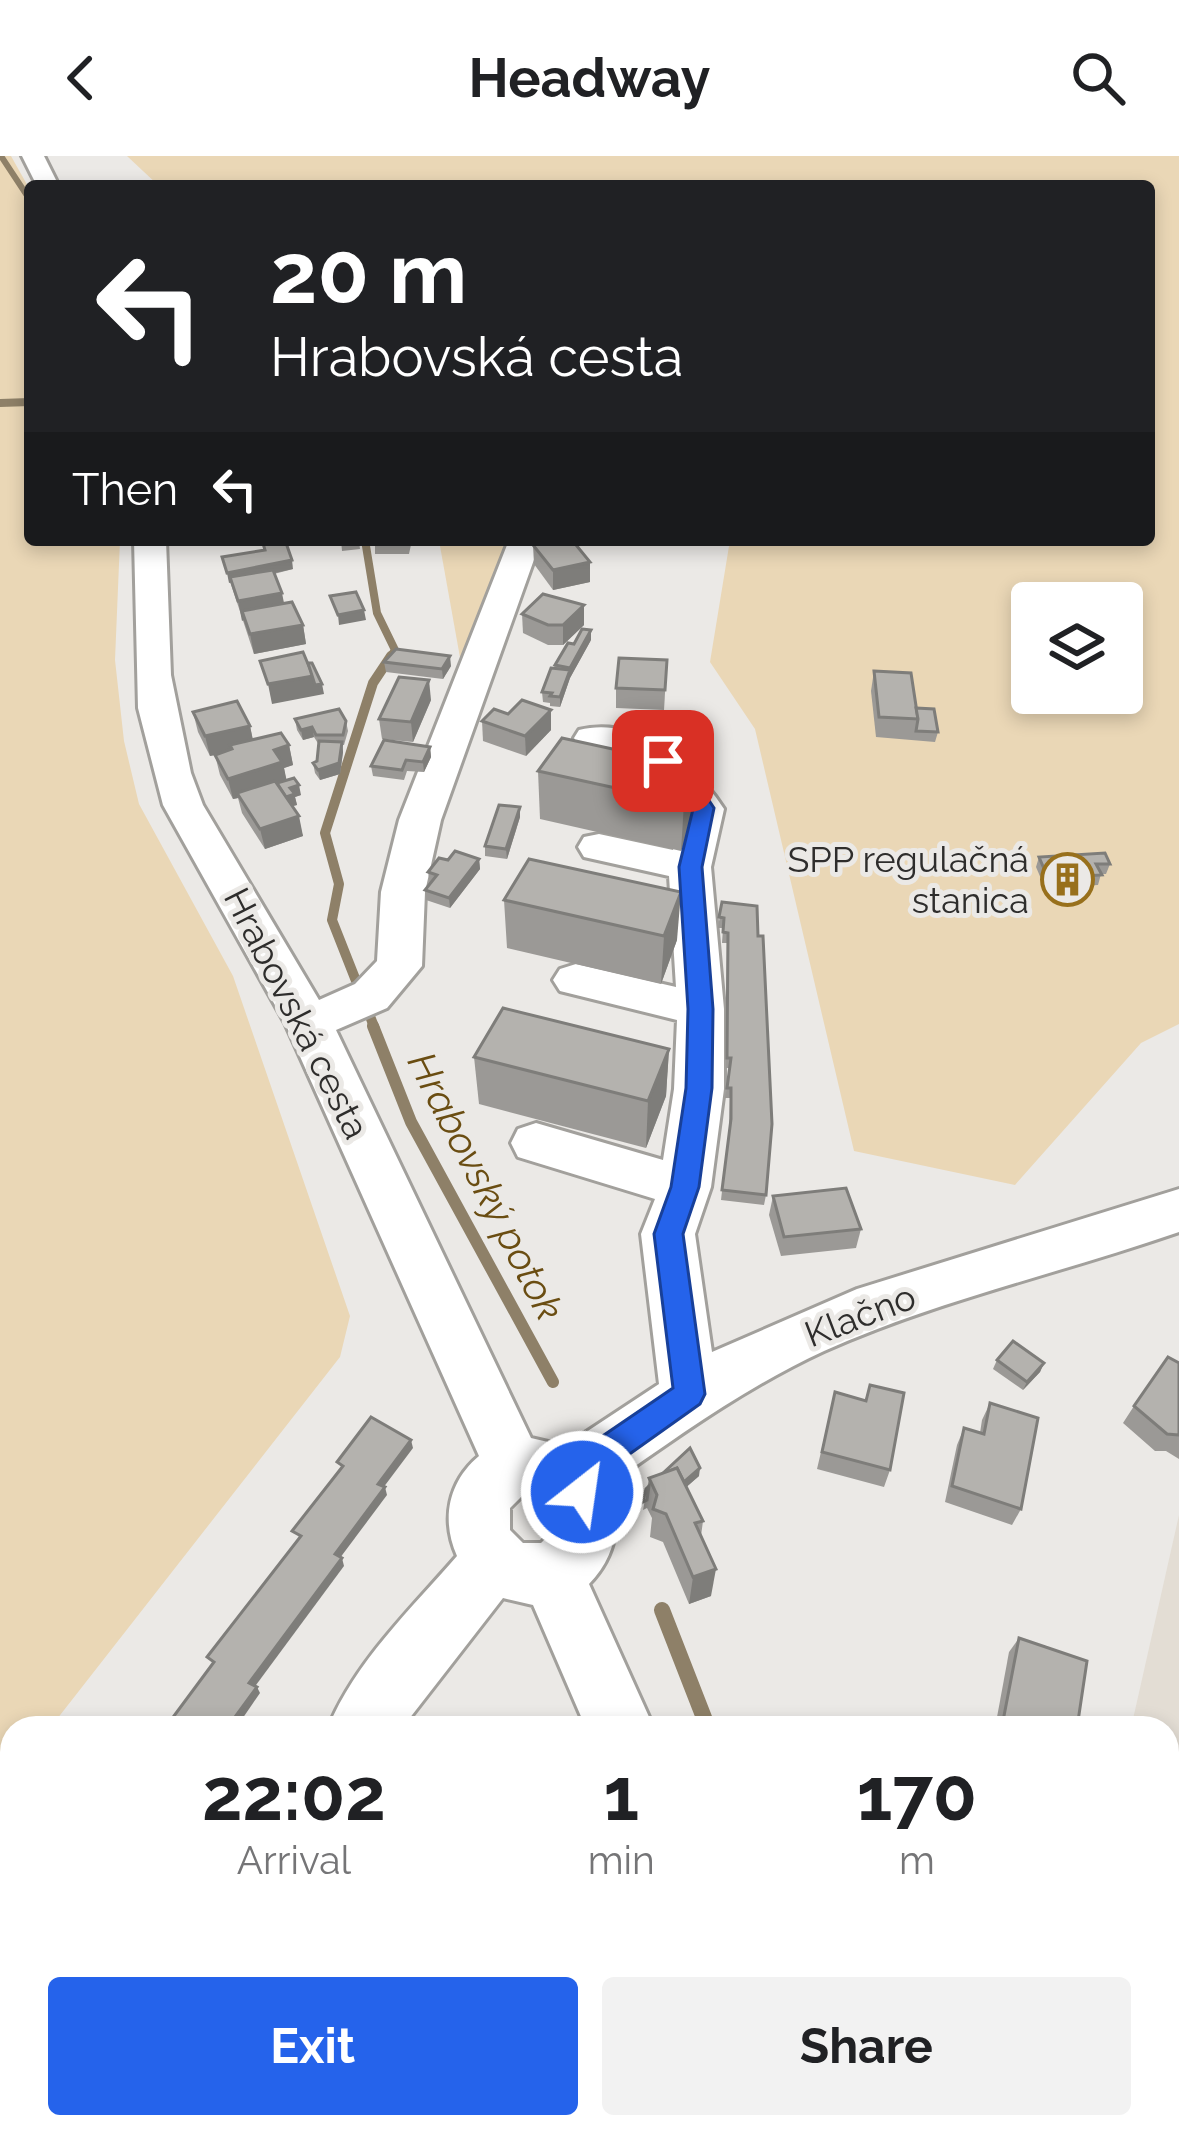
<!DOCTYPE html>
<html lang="en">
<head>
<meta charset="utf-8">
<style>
  body { margin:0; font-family:Raleway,sans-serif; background:#f2f2f2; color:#202124; height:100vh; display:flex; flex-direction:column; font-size:45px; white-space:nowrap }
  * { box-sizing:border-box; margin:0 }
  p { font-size:39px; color:#757577 }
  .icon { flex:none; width:66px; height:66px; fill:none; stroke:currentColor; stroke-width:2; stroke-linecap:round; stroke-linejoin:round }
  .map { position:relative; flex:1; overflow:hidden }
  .side { position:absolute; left:0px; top:1560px; width:1179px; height:423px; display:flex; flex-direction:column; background:#fff; border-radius:36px 36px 0 0; box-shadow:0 6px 18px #0003 }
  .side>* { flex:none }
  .guide { position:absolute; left:24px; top:24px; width:1131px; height:366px; border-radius:12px; box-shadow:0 6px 18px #0003; background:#202124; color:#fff; overflow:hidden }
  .fabs { position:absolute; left:1011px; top:426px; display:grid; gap:24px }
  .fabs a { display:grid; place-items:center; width:132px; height:132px; border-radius:12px; background:#fff; box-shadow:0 6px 18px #0003; font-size:60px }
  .pin { position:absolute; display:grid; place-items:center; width:102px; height:102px; color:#fff; margin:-51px; border-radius:24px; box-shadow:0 6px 18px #0006 }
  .me { position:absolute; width:132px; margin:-66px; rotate:30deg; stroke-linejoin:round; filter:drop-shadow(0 0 9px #0008) }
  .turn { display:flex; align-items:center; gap:42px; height:252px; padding:0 48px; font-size:54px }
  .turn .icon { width:156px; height:156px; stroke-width:2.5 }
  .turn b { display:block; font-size:84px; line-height:102px }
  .then { display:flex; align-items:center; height:114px; padding:0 48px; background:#0003; gap:24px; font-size:45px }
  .eta { display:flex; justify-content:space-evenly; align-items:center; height:204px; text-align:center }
  .eta b { font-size:72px; font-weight:700; line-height:84px }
  .primary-button { display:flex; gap:24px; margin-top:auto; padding:24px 48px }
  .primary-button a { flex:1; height:138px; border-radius:12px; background:#2563eb; color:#fff; font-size:48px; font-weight:700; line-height:138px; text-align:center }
  .primary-button a+a { background:#f2f2f2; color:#202124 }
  header { display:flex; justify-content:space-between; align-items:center; height:156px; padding:0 48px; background:#fff; font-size:54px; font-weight:700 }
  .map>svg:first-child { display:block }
  .built { fill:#e3ddd4 }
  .green { fill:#ead7b6; fill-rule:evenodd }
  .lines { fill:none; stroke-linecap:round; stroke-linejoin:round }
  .stream-far4 { stroke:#8e8068; stroke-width:6 }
  .stream-far3 { stroke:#8e8068; stroke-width:8 }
  .stream-far2 { stroke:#8e8068; stroke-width:10 }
  .stream-far1 { stroke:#8e8068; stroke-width:12 }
  .stream { stroke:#8e8068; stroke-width:16 }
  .street-casing { stroke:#a2a09c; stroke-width:6 }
  .street { fill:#fff; fill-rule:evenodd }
  .wall { fill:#9b9996 }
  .shaded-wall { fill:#7e7d7a }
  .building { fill:#b4b2ae; stroke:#7e7d7a; stroke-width:3 }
  .route { fill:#2563eb; stroke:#184099; stroke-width:3 }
  .labels { text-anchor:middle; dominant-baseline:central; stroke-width:10; stroke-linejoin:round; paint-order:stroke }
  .poi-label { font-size:36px; fill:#2e2d2c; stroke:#ebe9e6; text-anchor:end }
  .street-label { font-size:36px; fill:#2e2d2c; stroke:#ebe9e6 }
  .water-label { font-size:39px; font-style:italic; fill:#6a4d12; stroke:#ebe9e6 }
</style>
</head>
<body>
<header><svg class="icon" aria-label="back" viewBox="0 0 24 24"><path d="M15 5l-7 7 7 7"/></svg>Headway<svg class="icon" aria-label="search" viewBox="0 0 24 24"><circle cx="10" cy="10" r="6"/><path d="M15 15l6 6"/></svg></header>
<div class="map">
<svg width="1179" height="1981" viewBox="0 0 1179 1981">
  <rect width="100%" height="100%" fill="#ebe9e6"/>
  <!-- built -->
  <polygon class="built" points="1179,1359 1179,1981 1033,1981 1036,1971 1167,1971 1167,1572 1131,1572"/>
  <!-- green -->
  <g class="green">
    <polygon points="0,0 11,0 30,34 30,384 120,384 115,504 124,585 139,648 233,820 350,1160 340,1201 50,1572 12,1572 12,1621 0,1636"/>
    <path d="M 127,0 L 1179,0 L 1179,868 L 1141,887 L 1015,1029 L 854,995 L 755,573 L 710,506 L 730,384 L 1149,384 L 1149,30 L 159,30 ZM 1032,447 L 1122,447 L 1122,537 L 1032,537 Z"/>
    <polygon points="443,384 518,384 461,507 440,390"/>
  </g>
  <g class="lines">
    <!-- stream-far4 -->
    <polyline class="stream-far4" points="1,0 30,44"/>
    <!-- stream-far3 -->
    <g class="stream-far3">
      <polyline points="0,247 30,246"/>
      <polyline points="365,384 377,457 395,494 389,503"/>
    </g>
    <!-- stream-far2 -->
    <polyline class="stream-far2" points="375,873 332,764 339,728 325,677 373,527 391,500"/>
    <!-- stream-far1 -->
    <polyline class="stream-far1" points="373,870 411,966 553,1226"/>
    <!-- stream -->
    <g class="stream">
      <polyline points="662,1454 708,1572"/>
      <polyline points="871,1971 875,1981"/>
    </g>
    <defs>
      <g id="street">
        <polygon points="22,0 44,0 59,30 37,30"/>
        <path d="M 134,384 L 166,384 L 171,519 L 191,617 L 203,649 L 319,844 L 355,828 L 377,805 L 381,736 L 399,664 L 509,384 L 541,384 L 441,664 L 425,736 L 422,810 L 387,852 L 336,874 L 531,1282 L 565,1290 L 659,1228 L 641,1078 L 655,1043 L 518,1001 L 511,987 L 518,973 L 536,967 L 663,1004 L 674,933 L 677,864 L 560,835 L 553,824 L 560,813 L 576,808 L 676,831 L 669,720 L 584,701 L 578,691 L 584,681 L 599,678 L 673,694 L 683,653 L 643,612 L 579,590 L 574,582 L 579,574 C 638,559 695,608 724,653 L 711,711 L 724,853 L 724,933 L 711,1031 L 695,1078 L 712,1196 L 857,1133 L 1179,1033 L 1179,1076 C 1061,1117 938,1144 824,1195 C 746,1231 677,1281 607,1330 C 623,1365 616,1400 589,1428 L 654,1572 L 586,1572 L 533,1449 L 503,1442 L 402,1572 L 328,1572 C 355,1506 411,1453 457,1400 C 441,1364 448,1326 479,1300 L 285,867 L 163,649 L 138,552 ZM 524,1338 L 540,1338 L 554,1352 L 554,1374 L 541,1387 L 523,1387 L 510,1374 L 510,1352 Z"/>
        <polygon points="49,1971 132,1971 128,1981 45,1981"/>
        <polygon points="754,1971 834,1971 838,1981 758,1981"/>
      </g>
    </defs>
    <!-- street casing -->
    <use href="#street" class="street-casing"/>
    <!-- street -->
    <use href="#street" class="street"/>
  </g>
  <!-- wall -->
  <g class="wall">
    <polygon points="262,384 293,413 274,418 284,448 303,469 306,488 254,498 222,401 264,394"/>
    <polygon points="341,384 359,384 360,393 342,395"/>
    <polygon points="375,384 412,384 409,398 375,398"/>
    <polygon points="533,389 590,426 553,434 534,408"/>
    <polygon points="522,458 584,469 563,489 548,489 523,477"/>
    <polygon points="591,484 570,522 560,551 550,550 550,547 543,546 542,536 555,509"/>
    <polygon points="667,504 664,554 616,552 616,532"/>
    <polygon points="384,506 451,510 443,523 386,516"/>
    <polygon points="874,515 916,552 938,576 935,586 876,581 871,535"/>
    <polygon points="431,544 413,586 382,583 379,563"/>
    <polygon points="193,556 250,570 253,584 289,589 293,609 284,612 286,624 301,639 295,641 297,649 292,650 303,680 265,693 242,657 238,642 233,643 220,619 215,599 210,600 198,576"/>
    <polygon points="295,563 346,565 348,575 344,589 342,589 343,596 340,618 320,624 315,617 313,607 317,605 319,589 314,581 303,584 297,574"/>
    <polygon points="482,565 551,574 526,600 483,585"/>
    <polygon points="430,591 431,601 424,616 407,615 404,624 373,620 371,610"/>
    <polygon points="700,612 696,660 681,695 540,663 538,615"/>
    <polygon points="520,651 520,661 507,703 485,700 485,690"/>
    <polygon points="1039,701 1110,708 1106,718 1101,718 1098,729 1045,732 1036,711"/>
    <polygon points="479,703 480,713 450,752 426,744 425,734 430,727 428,716 448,704"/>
    <polygon points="529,703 677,784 661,828 507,792 504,744"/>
    <polygon points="722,746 757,750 766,1039 764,1049 721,1044 729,973 730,942 725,942 730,912 726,912 727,787 722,787 723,772 718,772"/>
    <polygon points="669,893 666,940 646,992 479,948 474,901"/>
    <polygon points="773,1040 861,1073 856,1092 781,1100 769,1059"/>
    <polygon points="997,1204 1044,1207 1040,1216 1023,1234 993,1213"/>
    <polygon points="1179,1207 1179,1303 1166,1295 1155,1295 1123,1267 1134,1250"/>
    <polygon points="870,1229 890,1314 884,1331 817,1313 835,1236 865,1244"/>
    <polygon points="990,1247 1021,1353 1012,1369 945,1346 957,1289 964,1272 980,1277 982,1264"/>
    <polygon points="699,1320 686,1331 703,1365 701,1380 711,1440 689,1448 663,1386 650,1381 652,1362 647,1352 643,1354 649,1322"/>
    <polygon points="1019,1482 1077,1572 995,1572 1009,1496"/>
    <polygon points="1179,1938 1179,1979 1171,1975"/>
  </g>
  <!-- shaded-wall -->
  <g class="shaded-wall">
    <polygon points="292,404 293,413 229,427 227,417"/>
    <polygon points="590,406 590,426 553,434 553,414"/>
    <polygon points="282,437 286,457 242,455 244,464 242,465 238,445"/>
    <polygon points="584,449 584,469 563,489 563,469"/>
    <polygon points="364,454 366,464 339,469 338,459"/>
    <polygon points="303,469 306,488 254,498 250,478"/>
    <polygon points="591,474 591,484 570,522 560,551 560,541 570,512"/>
    <polygon points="450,500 451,510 443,523 442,513"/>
    <polygon points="313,520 322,528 324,538 272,548 268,528"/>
    <polygon points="429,524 431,544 413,586 411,566"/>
    <polygon points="551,554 551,574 526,600 525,580"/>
    <polygon points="250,570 254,590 230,589 231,595 210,600 205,580"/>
    <polygon points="312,571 314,581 303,584 301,574"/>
    <polygon points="342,586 343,596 340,618 320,624 318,614"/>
    <polygon points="289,589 293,609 284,612 287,626 237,637 238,642 233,643 228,623 274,594"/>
    <polygon points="430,591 431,601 424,616 423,606"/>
    <polygon points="700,612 696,660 681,695 684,647"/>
    <polygon points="299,629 301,639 295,641 297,649 285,652 283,642 290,632"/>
    <polygon points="520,651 520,661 507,703 506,693"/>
    <polygon points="299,660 303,680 265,693 260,673"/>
    <polygon points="479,703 480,713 450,752 449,742"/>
    <polygon points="681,736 677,784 661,828 664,780"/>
    <polygon points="669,893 666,940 646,992 648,945"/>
    <polygon points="1044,1207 1040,1216 1023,1234 1027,1226"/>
    <polygon points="411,1284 413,1292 380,1336 378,1328"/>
    <polygon points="700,1312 699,1320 674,1342 656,1349"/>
    <polygon points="385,1331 387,1339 337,1406 335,1398"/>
    <polygon points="342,1402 344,1410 253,1533 249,1527"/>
    <polygon points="716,1413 711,1440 689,1448 693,1421"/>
    <polygon points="257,1531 260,1537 236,1572 227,1572"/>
    <polygon points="12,1893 12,1907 0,1924 0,1910"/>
    <polygon points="220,1971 227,1971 236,1974 244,1981 232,1981"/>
    <polygon points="425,1971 437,1971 431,1981 420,1981"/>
  </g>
  <!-- building -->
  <g class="building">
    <polygon points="262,384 285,384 292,404 227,417 222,401 265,394"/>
    <polygon points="375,384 409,384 408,388 374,388"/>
    <polygon points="555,384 572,384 590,406 553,414 533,389"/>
    <polygon points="273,414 282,437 238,445 230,421"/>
    <polygon points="356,436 364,454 338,459 330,440"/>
    <polygon points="543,438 584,449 563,469 548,469 522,458"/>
    <polygon points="292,446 303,469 250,478 242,455"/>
    <polygon points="582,473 591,474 570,512 555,509 568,487 574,488"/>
    <polygon points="396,493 450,500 442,513 384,506"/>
    <polygon points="303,496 313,520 268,528 260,505"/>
    <polygon points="619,502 667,504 665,534 616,532"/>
    <polygon points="308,507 312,507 322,528 315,529"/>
    <polygon points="551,512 570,514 560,541 550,540 552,537 542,536"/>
    <polygon points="874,515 911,517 918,563 879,561"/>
    <polygon points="399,521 429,524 411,566 379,563"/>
    <polygon points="522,544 551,554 525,580 482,565 494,553 508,558"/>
    <polygon points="237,545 250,570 205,580 193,556"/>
    <polygon points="916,552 934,553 938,576 916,575 918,563"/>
    <polygon points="339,553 346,565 343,579 316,579 312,571 301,574 295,563"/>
    <polygon points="281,577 289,589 274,594 282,606 228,623 215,599 232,593 230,589"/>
    <polygon points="562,582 700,612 684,647 538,615"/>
    <polygon points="384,584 430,591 423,606 406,604 402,614 371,610"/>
    <polygon points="319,585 342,586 339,607 318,614 313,607 317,605"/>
    <polygon points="294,622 299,629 290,632 295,638 286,641 277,627"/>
    <polygon points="275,625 299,660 260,673 237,637"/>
    <polygon points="499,649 520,651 506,693 485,690"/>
    <polygon points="455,695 479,703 449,742 425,734 437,719 428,716 439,702 448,704"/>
    <polygon points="1105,697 1110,708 1096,708 1102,719 1048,722 1039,701"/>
    <polygon points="529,703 681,736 664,780 504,744"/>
    <polygon points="722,746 757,750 758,780 763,780 772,968 766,1039 722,1034 731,963 731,932 727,932 731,902 727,902 728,777 723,776 724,762 719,761"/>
    <polygon points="503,852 669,893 648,945 474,901"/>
    <polygon points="846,1032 861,1073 784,1081 773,1040"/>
    <polygon points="1013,1185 1044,1207 1027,1226 997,1204"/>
    <polygon points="1168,1201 1179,1207 1179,1279 1167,1278 1134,1250"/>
    <polygon points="870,1229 904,1237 890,1314 822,1296 835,1236 866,1245"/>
    <polygon points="990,1247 1038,1262 1021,1353 952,1330 964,1272 984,1278"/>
    <polygon points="371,1261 411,1284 378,1328 385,1331 335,1398 342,1402 249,1527 257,1531 227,1572 165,1572 214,1506 207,1501 301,1380 292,1375 343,1310 337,1306"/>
    <polygon points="690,1292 700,1312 684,1326 677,1312 662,1318"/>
    <polygon points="677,1312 703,1365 695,1367 716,1413 693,1421 666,1358 653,1353 657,1339 649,1322"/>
    <polygon points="649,1330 647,1344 643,1346 646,1333"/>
    <polygon points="1019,1482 1087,1505 1077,1572 1022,1572 1003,1565"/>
    <polygon points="12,1792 12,1893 0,1910 0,1808"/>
    <polygon points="208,1971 220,1971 232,1981 202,1981"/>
    <polygon points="246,1971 425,1971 420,1981 240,1981"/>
    <polygon points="475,1971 664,1971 659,1981 489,1981"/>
  </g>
  <!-- route -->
  <polygon class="route" points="663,599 688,613 714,652 702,711 713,853 712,932 699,1031 683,1078 705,1238 700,1248 593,1324 598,1336 593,1347 582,1351 570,1347 553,1322 557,1311 673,1232 654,1078 671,1031 686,932 688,853 679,711 693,653 672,622 652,605"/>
  <!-- icons -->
  <defs>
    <symbol id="building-ring" viewBox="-11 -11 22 22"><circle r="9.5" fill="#ebe9e6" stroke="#98701c" stroke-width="1.5"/><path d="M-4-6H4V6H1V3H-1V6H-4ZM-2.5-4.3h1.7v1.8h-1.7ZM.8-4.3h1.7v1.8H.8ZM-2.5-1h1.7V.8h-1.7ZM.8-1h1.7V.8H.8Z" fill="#98701c"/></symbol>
  </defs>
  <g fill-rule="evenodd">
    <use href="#building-ring" x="1038" y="694" width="59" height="59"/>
  </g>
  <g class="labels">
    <!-- poi labels -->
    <g class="poi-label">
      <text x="1029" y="703">SPP regulačná<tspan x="1029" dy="41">stanica</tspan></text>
    </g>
    <!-- street labels -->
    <g class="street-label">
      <text transform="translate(297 857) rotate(63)">Hrabovská cesta</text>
      <text transform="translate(860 1159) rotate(-21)">Klačno</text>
    </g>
    <!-- water labels -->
    <g class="water-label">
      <text transform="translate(486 1030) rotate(63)">Hrabovský potok</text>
    </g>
  </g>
</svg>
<div class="fabs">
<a><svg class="icon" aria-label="layers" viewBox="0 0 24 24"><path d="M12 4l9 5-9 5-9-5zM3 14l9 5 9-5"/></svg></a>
</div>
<div class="pin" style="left:663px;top:605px;background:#d93025"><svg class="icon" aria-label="arrive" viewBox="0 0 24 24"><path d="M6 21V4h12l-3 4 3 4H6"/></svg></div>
<svg class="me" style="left:582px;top:1336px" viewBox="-20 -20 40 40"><circle r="17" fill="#2563eb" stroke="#fff" stroke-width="3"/><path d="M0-11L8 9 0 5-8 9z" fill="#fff"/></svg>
<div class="guide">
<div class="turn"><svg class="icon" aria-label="left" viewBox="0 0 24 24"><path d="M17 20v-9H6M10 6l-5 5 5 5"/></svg><div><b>20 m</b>Hrabovská cesta</div></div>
<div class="then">Then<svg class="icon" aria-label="left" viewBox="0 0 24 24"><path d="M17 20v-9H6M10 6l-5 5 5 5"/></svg></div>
</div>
<section class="side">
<div class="eta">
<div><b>22:02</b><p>Arrival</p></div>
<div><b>1</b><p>min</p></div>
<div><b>170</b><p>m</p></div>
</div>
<div class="primary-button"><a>Exit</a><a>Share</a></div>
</section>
</div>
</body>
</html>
